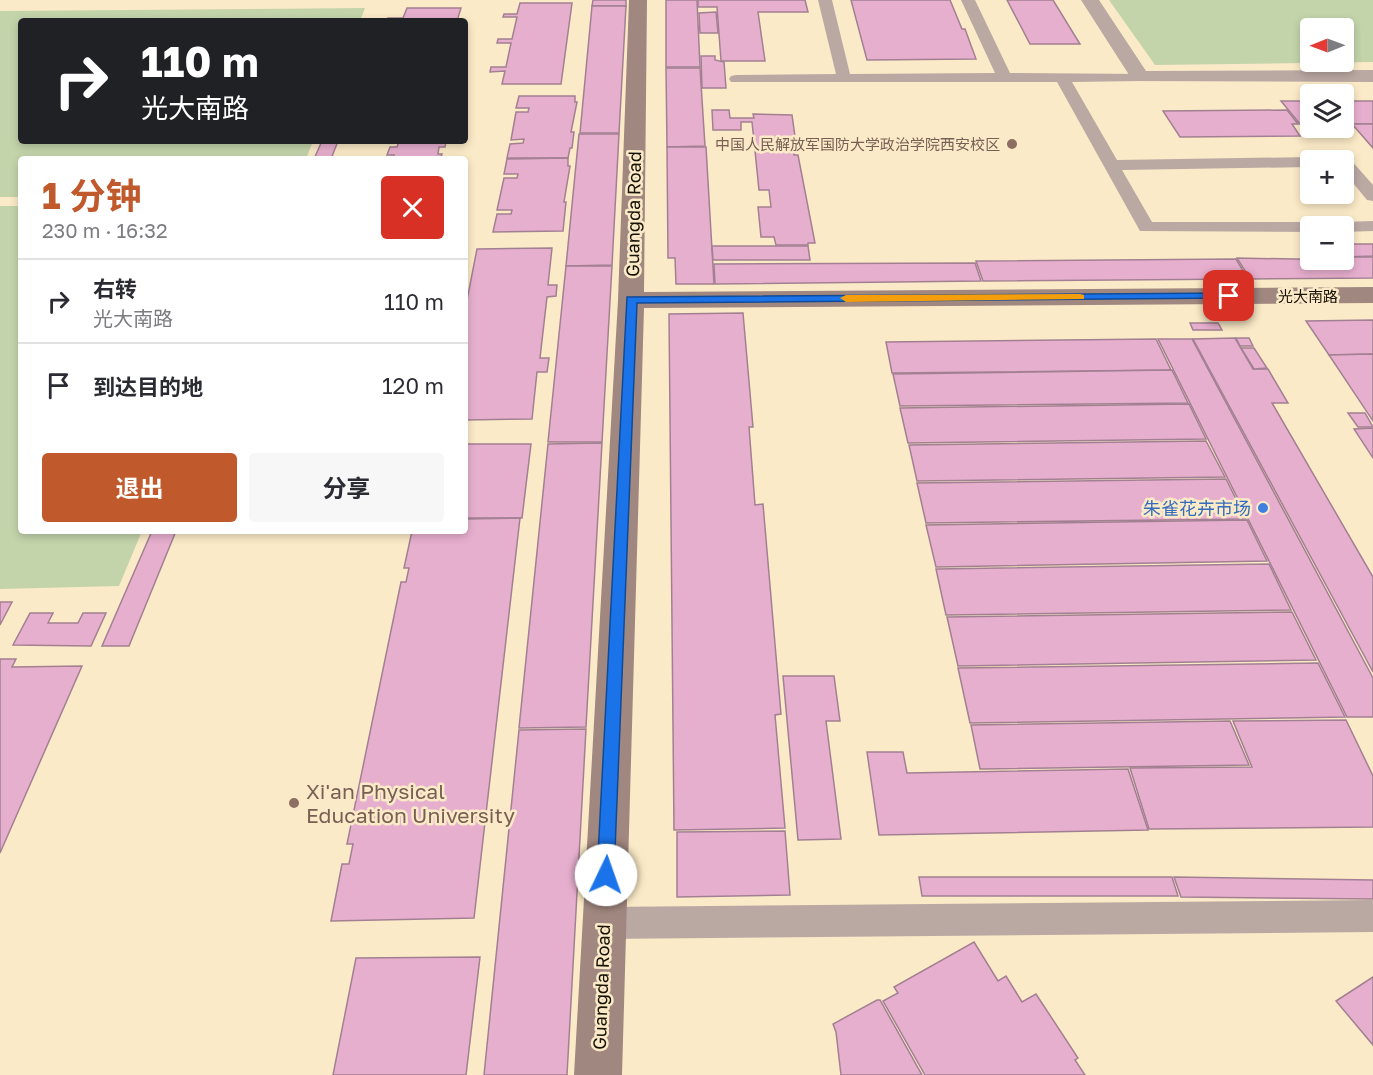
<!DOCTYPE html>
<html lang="zh">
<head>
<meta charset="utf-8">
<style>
  body { margin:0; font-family:"Golos Text","Noto Sans SC",sans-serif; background:#f7f7f7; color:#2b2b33; height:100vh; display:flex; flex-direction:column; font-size:22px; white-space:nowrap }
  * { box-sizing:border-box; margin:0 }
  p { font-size:20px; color:#7c7c81 }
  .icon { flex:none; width:33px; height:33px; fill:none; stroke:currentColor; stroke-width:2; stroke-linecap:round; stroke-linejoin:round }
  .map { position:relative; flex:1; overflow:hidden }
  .side { position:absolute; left:18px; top:156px; width:450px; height:378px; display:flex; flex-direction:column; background:#fff; border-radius:6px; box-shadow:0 3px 9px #0003 }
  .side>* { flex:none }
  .top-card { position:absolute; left:18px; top:18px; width:450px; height:126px; border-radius:6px; box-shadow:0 3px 9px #0003; background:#202124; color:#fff; overflow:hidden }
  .needle { width:39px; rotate:269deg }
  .tools { position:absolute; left:1300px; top:18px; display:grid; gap:12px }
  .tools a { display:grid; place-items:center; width:54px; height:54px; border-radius:6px; background:#fff; box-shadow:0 3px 9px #0003; font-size:30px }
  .pin { position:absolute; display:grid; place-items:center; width:51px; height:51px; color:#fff; margin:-26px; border-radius:12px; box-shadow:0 3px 9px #0006 }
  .me { position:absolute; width:66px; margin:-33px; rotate:3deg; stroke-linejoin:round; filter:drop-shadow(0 0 4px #0008) }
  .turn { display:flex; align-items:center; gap:21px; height:126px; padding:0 24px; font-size:27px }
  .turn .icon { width:78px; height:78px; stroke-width:2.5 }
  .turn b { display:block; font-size:42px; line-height:51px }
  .round { display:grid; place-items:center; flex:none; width:63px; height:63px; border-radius:6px; background:#f7f7f7 }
  .summary { display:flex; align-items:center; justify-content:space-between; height:102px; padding:0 24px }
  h1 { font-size:36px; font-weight:700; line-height:45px; color:#c0592c }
  .cta { display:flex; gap:12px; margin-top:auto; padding:12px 24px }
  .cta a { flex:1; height:69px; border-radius:6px; background:#c0592c; color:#fff; font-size:24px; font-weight:700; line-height:69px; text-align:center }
  .cta a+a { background:#f7f7f7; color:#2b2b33 }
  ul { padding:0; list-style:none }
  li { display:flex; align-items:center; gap:18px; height:84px; padding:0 24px; border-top:2px solid #e1e1e2 }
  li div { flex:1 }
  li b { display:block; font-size:22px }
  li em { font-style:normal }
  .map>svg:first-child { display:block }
  .green { fill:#c3d4ab; fill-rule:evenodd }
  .building { fill:#e7afce; stroke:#a28092; stroke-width:1.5 }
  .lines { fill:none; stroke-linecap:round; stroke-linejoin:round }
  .lane { fill:#baa8a3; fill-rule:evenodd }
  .street { fill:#baa8a3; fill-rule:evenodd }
  .secondary { fill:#a0877f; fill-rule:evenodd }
  .route { fill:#1a73e8; stroke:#114b97; stroke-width:1.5 }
  .slow { fill:#f59e0b }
  .education-dot { fill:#8d6e63; stroke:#fbeac7; stroke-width:2 }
  .shop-dot { fill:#3f7fe0; stroke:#fbeac7; stroke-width:2 }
  .labels { text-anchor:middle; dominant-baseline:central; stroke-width:5; stroke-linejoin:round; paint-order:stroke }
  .far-education-label { font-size:15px; fill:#785e54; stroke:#fbeac7; text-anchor:end }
  .far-street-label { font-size:15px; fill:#171206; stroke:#fbeac7 }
  .street-label { font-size:18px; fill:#171206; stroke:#fbeac7 }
  .shop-label { font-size:18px; fill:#366cbe; stroke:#fbeac7; text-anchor:end }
  .near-education-label { font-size:21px; fill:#785e54; stroke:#fbeac7; text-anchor:start }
</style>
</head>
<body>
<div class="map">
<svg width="1373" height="1075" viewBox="0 0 1373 1075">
  <rect width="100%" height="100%" fill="#fbeac7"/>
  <!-- green -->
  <g class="green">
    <path d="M 1109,0 L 1373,0 L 1373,62 L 1155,65 ZM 1311,28 L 1344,28 L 1344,62 L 1311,62 Z"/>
    <polygon points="365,8 360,21 21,21 21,141 313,141 306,159 21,159 21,197 0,197 0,11"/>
    <polygon points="0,206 21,206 21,531 142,531 119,586 0,589"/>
  </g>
  <!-- building -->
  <g class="building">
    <polygon points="593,0 626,0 626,6 592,6"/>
    <polygon points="666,0 697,0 700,67 666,67"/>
    <polygon points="698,0 805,0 808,12 758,12 765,61 721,61 717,7 698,7"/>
    <polygon points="851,0 950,0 962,29 965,29 976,59 867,60"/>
    <polygon points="1007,0 1053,0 1080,44 1030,44"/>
    <polygon points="520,3 572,3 561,84 502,84 505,71 490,72 491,67 506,67 511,43 497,43 498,39 512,39 517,17 503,17 504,14 517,14"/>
    <polygon points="592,6 626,6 619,133 580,133"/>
    <polygon points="407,8 461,8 457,21 387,21 388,18 403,18"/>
    <polygon points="716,12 718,33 700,33 699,13"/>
    <polygon points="701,56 715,56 715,60 724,62 726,88 702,88"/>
    <polygon points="666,68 700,68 705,146 667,147"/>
    <polygon points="519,96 575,96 575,102 577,102 571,132 574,132 572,148 570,148 568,158 507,158 510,144 523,143 524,139 511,140 516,112 528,112 529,108 516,108"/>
    <polygon points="1281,101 1311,101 1311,124 1300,124"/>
    <rect x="1344" y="101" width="29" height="23"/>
    <polygon points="712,110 729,110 730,118 754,118 753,114 792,115 797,151 794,151 794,155 798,155 815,243 808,243 808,245 776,245 774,237 761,237 758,207 771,207 769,190 759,190 752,122 741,122 741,130 713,130"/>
    <polygon points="1287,110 1298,124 1292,124 1300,136 1180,137 1163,111"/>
    <polygon points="1352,124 1373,124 1373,148"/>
    <polygon points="579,134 619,134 612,265 566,266"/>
    <polygon points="322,141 338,141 331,159 314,159"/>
    <polygon points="399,141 446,141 445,147 439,147 438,154 442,154 440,159 393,159 394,155 387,155 390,147 397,147"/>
    <polygon points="667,147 706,147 714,284 676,284 675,258 668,258"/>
    <polygon points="568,158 568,166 570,166 564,202 566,202 563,231 493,232 497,214 511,214 512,210 497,210 504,178 517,178 518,174 504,174 507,159"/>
    <polygon points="1344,244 1373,244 1373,256 1344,257"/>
    <polygon points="712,246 808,246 810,260 713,260"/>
    <polygon points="552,248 548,285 557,285 556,296 547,297 540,358 549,358 547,372 537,372 532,419 465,420 465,310 477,249"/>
    <polygon points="1344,257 1373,257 1373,278 1250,279 1237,258 1344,260"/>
    <polygon points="1236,259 1248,279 983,281 976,261"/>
    <polygon points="975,263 981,281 715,284 714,264"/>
    <polygon points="566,266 612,266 602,442 548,442"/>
    <polygon points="743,313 753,427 749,427 755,505 763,504 781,714 775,715 785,828 674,830 669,314"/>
    <polygon points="1373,320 1373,354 1329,355 1306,321"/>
    <polygon points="1190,323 1218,323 1222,330 1193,330"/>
    <polygon points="1235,338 1253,369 1268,369 1288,403 1272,403 1373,577 1373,672 1193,339"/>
    <polygon points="1236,338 1249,338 1253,346 1240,346"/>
    <polygon points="1156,339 1171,370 892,373 886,342"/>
    <polygon points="1158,339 1192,339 1373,678 1373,717 1347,717"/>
    <polygon points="1241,348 1254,348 1267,368 1254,369"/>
    <polygon points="1373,354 1373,421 1329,355"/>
    <polygon points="1172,370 1188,403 900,406 893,374"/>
    <polygon points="1189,404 1206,439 908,443 900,408"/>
    <polygon points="1348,413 1365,413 1373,427 1358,427"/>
    <polygon points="1373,428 1373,458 1354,429"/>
    <polygon points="1206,441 1225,477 917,481 909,445"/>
    <polygon points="602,443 586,727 519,728 548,444"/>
    <polygon points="465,444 531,444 522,518 465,518"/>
    <polygon points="1226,479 1246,519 926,523 917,483"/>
    <polygon points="520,518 474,918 331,921 342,864 349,864 353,844 347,844 401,582 406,582 409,568 404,568 412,531 465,531 465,519"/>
    <polygon points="1247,520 1267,561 936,567 926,525"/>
    <polygon points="152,531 176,531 129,646 102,646"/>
    <polygon points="1269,564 1291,610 946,615 936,569"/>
    <polygon points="0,602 12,602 0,625"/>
    <polygon points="1292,612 1316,660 958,666 947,617"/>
    <polygon points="30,613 53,613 48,623 78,623 83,613 106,613 91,646 13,645"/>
    <polygon points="0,659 16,659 12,667 82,666 0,853"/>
    <polygon points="1318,663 1345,717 970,723 958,668"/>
    <polygon points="783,676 834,676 840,721 826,721 841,839 798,840"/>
    <polygon points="1346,720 1373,776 1373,827 1149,829 1130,768 1252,767 1233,721"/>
    <polygon points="1230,721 1249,765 980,769 971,725"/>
    <polygon points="586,729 567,1075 484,1075 519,730"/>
    <polygon points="867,752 903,752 907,773 1128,769 1148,830 879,835"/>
    <polygon points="785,831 790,895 677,897 677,832"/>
    <polygon points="919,877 1172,877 1178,896 922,896"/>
    <polygon points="1174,877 1373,880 1373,899 1181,897"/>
    <polygon points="974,942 998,981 1006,976 1022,1002 1036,994 1078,1058 1075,1060 1085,1075 925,1075 883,1001 898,993 894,987"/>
    <polygon points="480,957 466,1075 333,1075 356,958"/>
    <polygon points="1373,977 1373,1045 1336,1001"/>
    <polygon points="877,1000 880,1000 922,1075 841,1075 836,1032 833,1024"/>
  </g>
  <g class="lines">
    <!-- lane -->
    <g class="lane">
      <polygon points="818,0 832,0 850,74 995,73 961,0 975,0 1010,73 1145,74 1147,77 1145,80 1140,81 1072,82 1117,160 1311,157 1318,160 1311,160 1311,167 1122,170 1152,222 1311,222 1320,226 1311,226 1311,232 1140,231 1057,82 731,82 729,79 731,76 736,75 836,74"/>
      <polygon points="1344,157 1350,159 1373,185 1373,201 1367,200 1344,172 1344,160 1337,160"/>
      <polygon points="1373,221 1373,231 1344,232 1344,226 1335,226 1344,222"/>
      <polygon points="1373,900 1373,932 603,939 592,934 587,923 592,912 603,907"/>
    </g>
    <!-- street -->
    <polygon class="street" points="1081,0 1099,0 1146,71 1373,70 1373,82 1133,81"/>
    <!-- secondary -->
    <polygon class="secondary" points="629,0 647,0 644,292 1373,287 1373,303 644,308 622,1075 574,1075 618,300"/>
  </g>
  <!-- route -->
  <polygon class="route" points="1229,293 1235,296 1233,298 637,303 614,875 612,881 606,883 599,881 597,875 627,297"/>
  <!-- slow -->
  <polygon class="slow" points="1080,294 1084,295 1084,299 846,302 840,298 846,295"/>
  <!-- markers -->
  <g class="education-dot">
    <circle cx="1012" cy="144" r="6"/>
    <circle cx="294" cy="803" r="6"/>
  </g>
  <circle class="shop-dot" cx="1263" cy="508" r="6"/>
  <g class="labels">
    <!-- far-education labels -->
    <g class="far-education-label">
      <text x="1000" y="144">中国人民解放军国防大学政治学院西安校区</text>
    </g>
    <!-- far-street labels -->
    <g class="far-street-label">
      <text x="1308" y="296">光大南路</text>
    </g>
    <!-- street labels -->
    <g class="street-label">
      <text transform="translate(633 214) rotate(-89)">Guangda Road</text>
      <text transform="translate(601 987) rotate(-88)">Guangda Road</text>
    </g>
    <!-- shop labels -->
    <g class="shop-label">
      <text x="1251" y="508">朱雀花卉市场</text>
    </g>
    <!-- near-education labels -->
    <g class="near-education-label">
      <text x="306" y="791">Xi'an Physical<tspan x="306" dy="24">Education University</tspan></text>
    </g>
  </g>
</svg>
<div class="tools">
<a><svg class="needle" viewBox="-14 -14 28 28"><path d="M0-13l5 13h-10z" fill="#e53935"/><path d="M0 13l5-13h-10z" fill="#7c7c81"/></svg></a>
<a><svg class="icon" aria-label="layers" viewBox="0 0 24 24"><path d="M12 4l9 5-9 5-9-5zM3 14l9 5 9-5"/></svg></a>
<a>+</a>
<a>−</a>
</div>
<div class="pin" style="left:1229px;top:296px;background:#d93025"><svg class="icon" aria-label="arrive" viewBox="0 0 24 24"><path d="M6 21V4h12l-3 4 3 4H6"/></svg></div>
<svg class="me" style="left:606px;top:875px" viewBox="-20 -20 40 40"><circle r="19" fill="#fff"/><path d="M0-13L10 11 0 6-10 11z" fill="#1a73e8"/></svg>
<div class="top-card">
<div class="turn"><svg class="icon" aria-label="right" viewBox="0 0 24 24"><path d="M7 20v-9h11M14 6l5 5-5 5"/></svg><div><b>110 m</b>光大南路</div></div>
</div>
<section class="side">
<div class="summary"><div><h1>1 分钟</h1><p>230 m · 16:32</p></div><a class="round" style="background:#d93025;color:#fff"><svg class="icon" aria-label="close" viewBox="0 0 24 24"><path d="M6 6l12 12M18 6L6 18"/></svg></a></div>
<ul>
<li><svg class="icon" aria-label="right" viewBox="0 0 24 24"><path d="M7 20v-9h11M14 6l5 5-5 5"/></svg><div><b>右转</b><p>光大南路</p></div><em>110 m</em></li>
<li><svg class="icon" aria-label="arrive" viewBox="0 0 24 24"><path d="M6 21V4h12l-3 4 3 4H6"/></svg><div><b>到达目的地</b></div><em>120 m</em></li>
</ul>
<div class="cta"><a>退出</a><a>分享</a></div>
</section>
</div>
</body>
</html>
